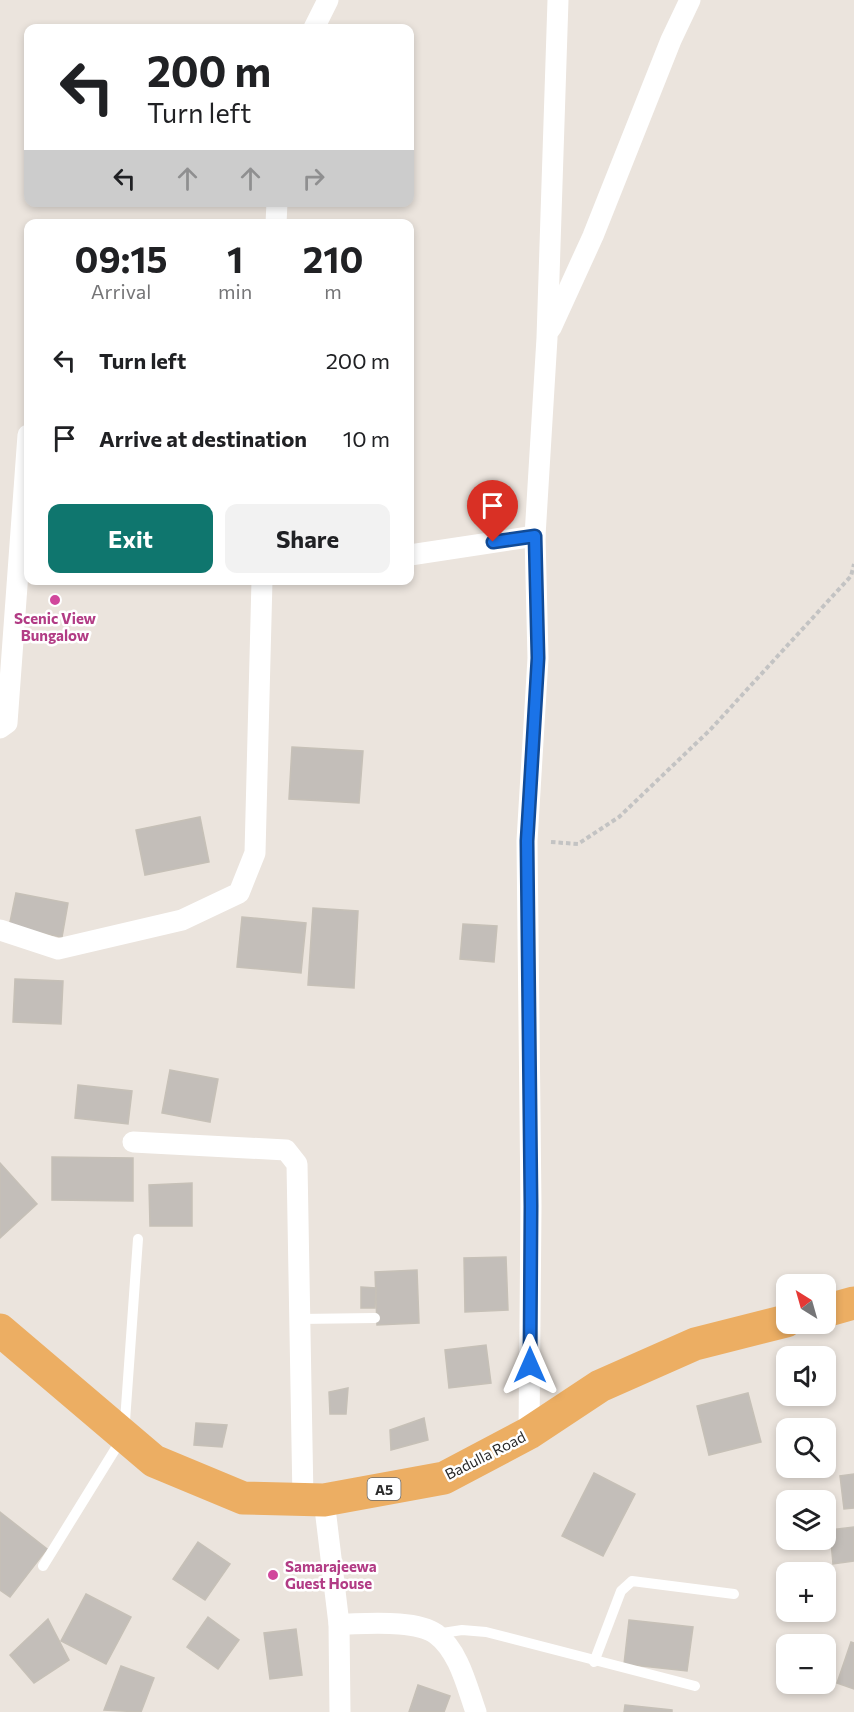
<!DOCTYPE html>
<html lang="en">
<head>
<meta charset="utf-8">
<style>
  body { margin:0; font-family:Commissioner,sans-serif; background:#f2f2f2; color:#202124; height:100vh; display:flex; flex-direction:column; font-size:22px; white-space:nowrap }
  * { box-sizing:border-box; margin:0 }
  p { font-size:20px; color:#757577 }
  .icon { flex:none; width:33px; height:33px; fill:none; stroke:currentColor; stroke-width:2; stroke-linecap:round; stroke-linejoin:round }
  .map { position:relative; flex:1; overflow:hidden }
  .side { position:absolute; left:24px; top:219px; width:390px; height:366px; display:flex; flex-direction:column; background:#fff; border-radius:12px; box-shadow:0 3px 9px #0003 }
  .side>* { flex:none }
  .top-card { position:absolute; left:24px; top:24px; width:390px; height:183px; border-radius:12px; box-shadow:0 3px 9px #0003; background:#fff; color:#202124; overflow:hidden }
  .needle { width:39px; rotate:323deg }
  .buttons { position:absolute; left:776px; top:1274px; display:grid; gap:12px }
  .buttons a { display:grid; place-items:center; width:60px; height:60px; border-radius:12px; background:#fff; box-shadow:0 3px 9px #0003; font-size:30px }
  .pin { position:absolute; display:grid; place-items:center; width:51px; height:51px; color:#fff; margin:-62px -26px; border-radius:50% 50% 50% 0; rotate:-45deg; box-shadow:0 0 6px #0007 }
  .pin .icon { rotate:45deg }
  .me { position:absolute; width:66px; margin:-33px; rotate:0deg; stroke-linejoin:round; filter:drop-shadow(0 0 4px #0008) }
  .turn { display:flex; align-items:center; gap:21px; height:126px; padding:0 24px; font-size:27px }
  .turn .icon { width:78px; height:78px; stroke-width:2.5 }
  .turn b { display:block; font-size:42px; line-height:51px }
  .lanes { display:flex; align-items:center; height:57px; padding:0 24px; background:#0003; justify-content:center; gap:30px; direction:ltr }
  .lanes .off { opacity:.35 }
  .eta { display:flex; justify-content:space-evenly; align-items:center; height:102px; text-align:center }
  .eta b { font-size:36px; font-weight:700; line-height:42px }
  .button { display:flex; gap:12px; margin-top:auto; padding:12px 24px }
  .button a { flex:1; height:69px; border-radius:12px; background:#0f766e; color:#fff; font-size:24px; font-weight:700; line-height:69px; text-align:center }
  .button a+a { background:#f2f2f2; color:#202124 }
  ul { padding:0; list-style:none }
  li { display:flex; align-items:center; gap:18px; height:78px; padding:0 24px }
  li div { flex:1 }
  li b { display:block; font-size:22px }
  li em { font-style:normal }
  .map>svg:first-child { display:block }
  .building { fill:#c3beb9; stroke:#c6c0b7; stroke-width:1.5 }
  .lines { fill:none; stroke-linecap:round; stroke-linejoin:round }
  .path { stroke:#c3c3c3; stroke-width:4; stroke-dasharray:4.5 3; stroke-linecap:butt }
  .service { stroke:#fff; stroke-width:10 }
  .minor { stroke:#fff; stroke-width:21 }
  .trunk { stroke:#ecae63; stroke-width:33 }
  .route-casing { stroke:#114b97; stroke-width:15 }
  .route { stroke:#1a73e8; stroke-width:10 }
  .hotel-dot { fill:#d1479c; stroke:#fff; stroke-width:2 }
  .labels { text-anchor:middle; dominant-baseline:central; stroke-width:5; stroke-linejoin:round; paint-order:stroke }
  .shield { fill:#fff; stroke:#6a6a6a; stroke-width:1.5 }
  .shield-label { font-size:14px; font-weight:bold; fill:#2a2a2a }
  .hotel-label { font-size:15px; font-weight:bold; fill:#b23c85; stroke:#fff }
  .street-label { font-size:15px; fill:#2a2a2a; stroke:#fff }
</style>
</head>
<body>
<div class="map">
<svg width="854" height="1712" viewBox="0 0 854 1712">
  <rect width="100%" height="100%" fill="#ebe4dd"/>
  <!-- building -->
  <g class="building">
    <polygon points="292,747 363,751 359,803 289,799"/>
    <polygon points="200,817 209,862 145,875 136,830"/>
    <polygon points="16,893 68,903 62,937 9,927"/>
    <polygon points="313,908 358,911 354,988 308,985"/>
    <polygon points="242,917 306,923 301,973 237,967"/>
    <polygon points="463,924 497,926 494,962 460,959"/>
    <polygon points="15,979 63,981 61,1024 13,1022"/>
    <polygon points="170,1070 218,1079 210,1122 162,1113"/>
    <polygon points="78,1085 132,1091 128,1124 75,1118"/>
    <polygon points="52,1157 133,1158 133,1201 52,1200"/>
    <polygon points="0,1163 37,1204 0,1238"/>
    <polygon points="192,1183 192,1226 150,1226 149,1185"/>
    <polygon points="506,1257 508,1310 465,1312 464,1258"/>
    <polygon points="417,1270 419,1323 377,1325 375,1272"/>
    <polygon points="361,1287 376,1288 375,1308 361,1308"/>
    <polygon points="486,1345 491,1383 449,1388 445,1350"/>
    <polygon points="348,1388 346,1414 330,1414 329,1392"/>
    <polygon points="748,1393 761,1442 709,1455 697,1406"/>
    <polygon points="424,1418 428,1440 391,1450 390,1430"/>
    <polygon points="196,1423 227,1425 222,1447 194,1445"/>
    <polygon points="594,1473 635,1494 603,1556 562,1536"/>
    <polygon points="854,1474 854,1508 844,1509 840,1476"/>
    <polygon points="0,1512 47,1549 10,1597 0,1590"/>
    <polygon points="854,1527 854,1561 833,1564 830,1530"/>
    <polygon points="198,1542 230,1564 205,1600 173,1579"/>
    <polygon points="86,1594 131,1617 106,1664 61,1641"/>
    <polygon points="208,1617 239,1640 218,1669 187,1647"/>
    <polygon points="48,1619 69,1660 34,1683 10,1655"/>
    <polygon points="629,1620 693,1627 687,1671 624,1664"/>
    <polygon points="296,1629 302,1675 270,1679 264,1633"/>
    <polygon points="851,1642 854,1643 854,1689 837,1683"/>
    <polygon points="121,1666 154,1678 141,1712 104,1710"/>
    <polygon points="418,1685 450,1696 444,1712 409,1712"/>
    <polygon points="625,1705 672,1710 672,1712 624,1712"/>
  </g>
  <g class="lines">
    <!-- path -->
    <polyline class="path" points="551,842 578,844 619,817 710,730 851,576 854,564"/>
    <!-- service -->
    <g class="service">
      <polyline points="299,1319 375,1318"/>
      <polyline points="43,1566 124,1435 138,1239"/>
      <polyline points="436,1634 462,1630 486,1632 695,1686"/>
      <polyline points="594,1662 621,1591 632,1581 734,1594"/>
    </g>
    <!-- minor -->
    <g class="minor">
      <polyline points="314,28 328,0"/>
      <polyline points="276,224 277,202"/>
      <polyline points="551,328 593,236 671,40 690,0"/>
      <polyline points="410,555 535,536"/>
      <polyline points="0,728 7,723 28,435"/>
      <polyline points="0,930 58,949 182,920 239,893 255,853 262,580"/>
      <polyline points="133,1142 286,1150 297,1164 303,1499"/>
      <polyline points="529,1433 531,1206 527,841 538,658 535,536 547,338 558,0"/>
      <polyline points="324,1500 339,1624 340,1712"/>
      <path d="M 339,1624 C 364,1624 416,1619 436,1634 C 459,1651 467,1687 476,1712"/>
    </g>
    <!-- trunk -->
    <g class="trunk">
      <polyline points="825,1311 854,1303"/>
      <polyline points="0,1330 154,1461 243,1498 324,1500 444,1478 529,1433 600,1386 695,1344 786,1321"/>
    </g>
  </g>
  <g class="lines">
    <defs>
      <polyline id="route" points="493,542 535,536 538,658 527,841 531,1206 530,1365"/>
    </defs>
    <!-- route casing -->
    <use href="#route" class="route-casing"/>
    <!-- route -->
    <use href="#route" class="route"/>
  </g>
  <!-- markers -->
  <g class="hotel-dot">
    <circle cx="55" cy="600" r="6"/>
    <circle cx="273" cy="1575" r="6"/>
  </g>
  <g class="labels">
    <!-- shield labels -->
    <rect class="shield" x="367.5" y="1478" width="33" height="22" rx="4.5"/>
    <g class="shield-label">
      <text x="384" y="1489">A5</text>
    </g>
    <!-- hotel labels -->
    <g class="hotel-label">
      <text x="55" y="618">Scenic View<tspan x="55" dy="17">Bungalow</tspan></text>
      <text x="285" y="1566" text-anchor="start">Samarajeewa<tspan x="285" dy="17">Guest House</tspan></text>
    </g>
    <!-- street labels -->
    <g class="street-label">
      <text transform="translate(485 1455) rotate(-27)">Badulla Road</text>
    </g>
  </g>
</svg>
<div class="buttons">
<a><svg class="needle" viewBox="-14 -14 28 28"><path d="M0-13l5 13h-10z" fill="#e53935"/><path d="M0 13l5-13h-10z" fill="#757577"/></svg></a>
<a><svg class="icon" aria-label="sound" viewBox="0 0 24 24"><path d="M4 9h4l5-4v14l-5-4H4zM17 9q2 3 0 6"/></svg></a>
<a><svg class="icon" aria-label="search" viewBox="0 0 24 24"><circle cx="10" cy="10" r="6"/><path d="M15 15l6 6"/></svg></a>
<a><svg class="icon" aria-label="layers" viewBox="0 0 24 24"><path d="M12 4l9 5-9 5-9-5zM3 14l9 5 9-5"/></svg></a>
<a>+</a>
<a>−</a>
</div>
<div class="pin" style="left:493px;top:542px;background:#d93025"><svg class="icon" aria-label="arrive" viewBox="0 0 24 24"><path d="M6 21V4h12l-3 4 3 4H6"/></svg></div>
<svg class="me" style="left:530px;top:1365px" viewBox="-20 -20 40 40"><path d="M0-17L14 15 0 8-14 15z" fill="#1a73e8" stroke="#fff" stroke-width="4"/></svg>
<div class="top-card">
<div class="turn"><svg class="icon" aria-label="left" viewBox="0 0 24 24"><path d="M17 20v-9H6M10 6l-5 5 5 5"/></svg><div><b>200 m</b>Turn left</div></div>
<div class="lanes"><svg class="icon" aria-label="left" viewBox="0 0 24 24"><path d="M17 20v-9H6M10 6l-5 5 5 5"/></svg><svg class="icon off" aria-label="ahead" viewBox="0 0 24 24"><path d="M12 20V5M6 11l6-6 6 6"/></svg><svg class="icon off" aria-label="ahead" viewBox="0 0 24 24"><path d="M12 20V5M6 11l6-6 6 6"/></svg><svg class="icon off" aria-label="right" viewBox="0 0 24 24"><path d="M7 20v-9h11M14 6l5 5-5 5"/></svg></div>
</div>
<section class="side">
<div class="eta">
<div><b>09:15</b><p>Arrival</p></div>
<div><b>1</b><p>min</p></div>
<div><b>210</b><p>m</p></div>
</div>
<ul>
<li><svg class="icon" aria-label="left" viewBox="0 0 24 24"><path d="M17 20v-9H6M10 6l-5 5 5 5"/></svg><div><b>Turn left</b></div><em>200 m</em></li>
<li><svg class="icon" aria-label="arrive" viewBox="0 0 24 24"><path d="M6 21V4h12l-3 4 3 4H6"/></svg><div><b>Arrive at destination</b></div><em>10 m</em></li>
</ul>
<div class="button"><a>Exit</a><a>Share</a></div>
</section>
</div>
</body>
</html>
